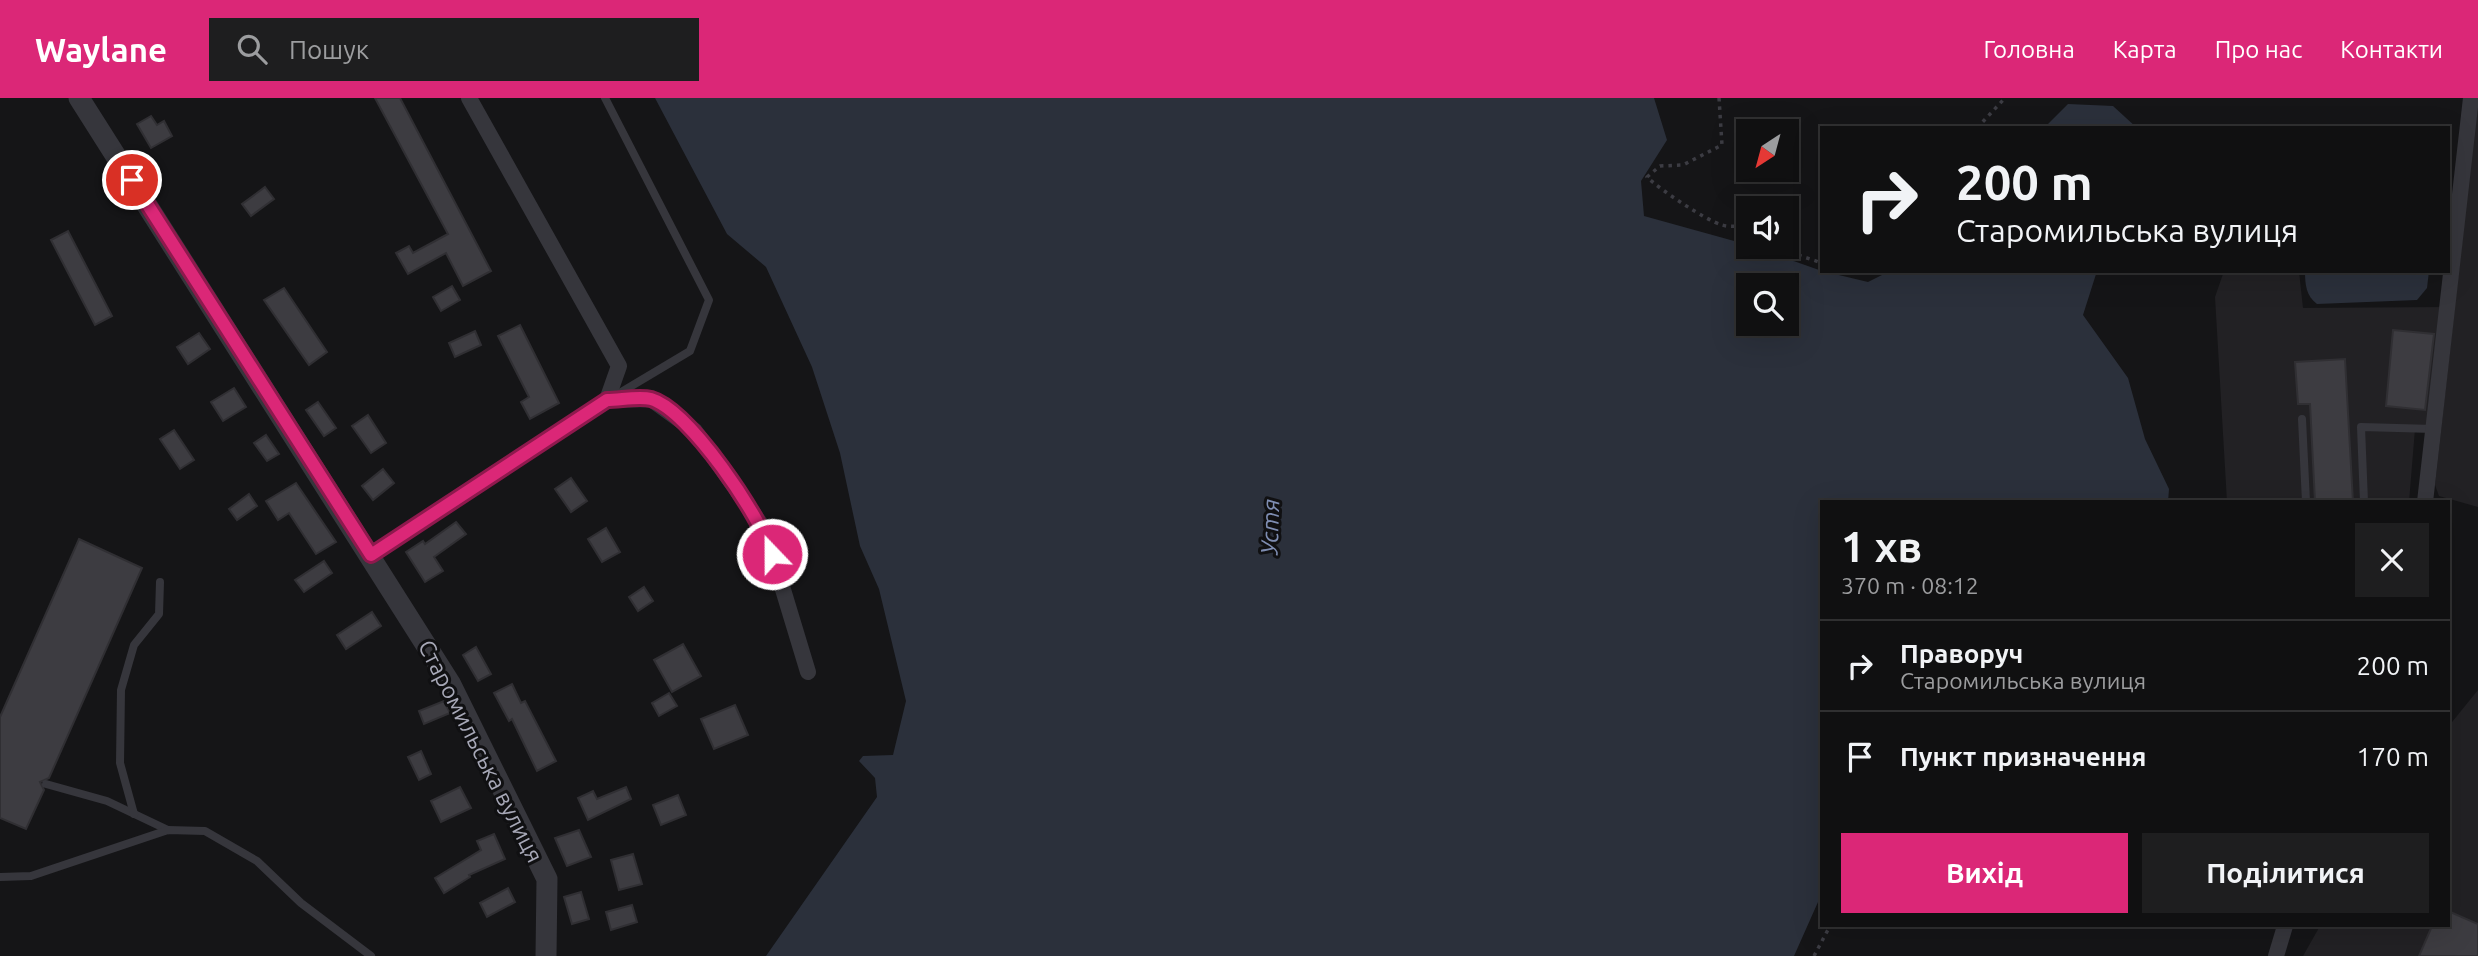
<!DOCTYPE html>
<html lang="uk">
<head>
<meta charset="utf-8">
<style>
  body { margin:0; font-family:Ubuntu,sans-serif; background:#1e1e1f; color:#f1f3f6; height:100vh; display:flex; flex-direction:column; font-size:26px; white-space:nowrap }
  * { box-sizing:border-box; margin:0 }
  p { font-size:23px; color:#9c9d9f }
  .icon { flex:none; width:38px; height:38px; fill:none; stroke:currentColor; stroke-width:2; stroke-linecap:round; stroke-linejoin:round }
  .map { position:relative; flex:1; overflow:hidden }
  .sheet { position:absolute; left:1820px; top:402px; width:630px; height:427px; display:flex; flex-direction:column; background:#101011; border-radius:0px; box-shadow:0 7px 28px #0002,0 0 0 2px #303031 }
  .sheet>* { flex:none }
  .top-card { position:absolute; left:1820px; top:28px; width:630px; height:147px; border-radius:0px; box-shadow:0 7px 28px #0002,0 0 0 2px #303031; background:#101011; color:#f1f3f6; overflow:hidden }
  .needle { width:46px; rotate:216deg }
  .fabs { position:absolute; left:1736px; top:21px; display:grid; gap:14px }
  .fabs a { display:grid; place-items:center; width:63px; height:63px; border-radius:0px; background:#101011; box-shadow:0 7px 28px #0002,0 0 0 2px #303031; font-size:35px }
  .pin { position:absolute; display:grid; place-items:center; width:60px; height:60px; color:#fff; margin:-30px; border:4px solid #fff; border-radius:50%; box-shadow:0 2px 7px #0007 }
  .me { position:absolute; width:77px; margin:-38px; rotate:338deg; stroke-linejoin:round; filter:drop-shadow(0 0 5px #0008) }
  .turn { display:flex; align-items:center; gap:24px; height:147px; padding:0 21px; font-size:32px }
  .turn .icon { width:91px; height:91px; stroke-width:2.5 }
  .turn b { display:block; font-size:49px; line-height:60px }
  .round { display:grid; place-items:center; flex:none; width:74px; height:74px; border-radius:0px; background:#1e1e1f }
  .summary { display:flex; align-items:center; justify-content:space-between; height:119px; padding:0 21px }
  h1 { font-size:42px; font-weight:700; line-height:52px }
  .primary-button { display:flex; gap:14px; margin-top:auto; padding:14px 21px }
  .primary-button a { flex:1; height:80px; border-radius:0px; background:#db2777; color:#fff; font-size:28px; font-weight:700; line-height:80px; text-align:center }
  .primary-button a+a { background:#1e1e1f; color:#f1f3f6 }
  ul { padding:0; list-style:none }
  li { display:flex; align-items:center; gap:21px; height:91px; padding:0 21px; border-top:2px solid #303031 }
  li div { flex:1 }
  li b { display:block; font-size:26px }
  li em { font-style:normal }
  header { display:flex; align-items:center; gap:42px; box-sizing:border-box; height:98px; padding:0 35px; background:#db2777; color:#fff }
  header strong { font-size:33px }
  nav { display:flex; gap:38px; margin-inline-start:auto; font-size:24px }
  .search { width:490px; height:63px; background:#1e1e1f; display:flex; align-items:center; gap:18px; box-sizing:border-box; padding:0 24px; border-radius:0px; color:#9c9d9f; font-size:26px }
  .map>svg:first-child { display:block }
  .built { fill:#222124 }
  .water { fill:#2b303b; fill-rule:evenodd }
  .building { fill:#3d3c41; stroke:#302f33; stroke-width:2 }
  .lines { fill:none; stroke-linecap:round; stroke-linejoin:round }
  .path { stroke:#3c3c43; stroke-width:3.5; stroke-dasharray:3.5 5; stroke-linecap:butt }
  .service { stroke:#36363c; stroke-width:8 }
  .minor { stroke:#36363c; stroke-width:16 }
  .tertiary { stroke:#36363c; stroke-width:21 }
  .route-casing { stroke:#8e194d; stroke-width:18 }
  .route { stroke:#db2777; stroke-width:12 }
  .labels { text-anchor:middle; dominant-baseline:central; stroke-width:6; stroke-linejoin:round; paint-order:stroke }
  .street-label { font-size:23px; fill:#a7a8b7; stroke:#101012 }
  .water-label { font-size:24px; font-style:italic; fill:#7e8db2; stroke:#101012 }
</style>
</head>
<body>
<header>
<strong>Waylane</strong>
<div class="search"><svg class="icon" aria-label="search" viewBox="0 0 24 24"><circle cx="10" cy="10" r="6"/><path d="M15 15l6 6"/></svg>Пошук</div>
<nav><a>Головна</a><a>Карта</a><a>Про нас</a><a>Контакти</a></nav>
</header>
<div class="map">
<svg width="2478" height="858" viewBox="0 0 2478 858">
  <rect width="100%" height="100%" fill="#151517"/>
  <!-- built -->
  <g class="built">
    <polygon points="2478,0 2478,409 2439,398 2435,387"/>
    <polygon points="2224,173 2299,173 2303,210 2448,209 2434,331 2415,331 2409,404 2227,404 2215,199"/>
    <polygon points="2478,592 2478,858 2303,858 2320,828 2448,828 2448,629"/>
  </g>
  <!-- water -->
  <g class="water">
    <path d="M 655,0 L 1654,0 L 1667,42 L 1641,83 L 1644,118 L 1745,146 L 1822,173 L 1868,184 L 1890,173 L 2097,173 L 2083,217 L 2128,280 L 2145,341 L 2169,391 L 2168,404 L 1822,404 L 1822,795 L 1794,858 L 766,858 L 877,699 L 875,680 L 859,663 L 863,658 L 893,657 L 906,603 L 879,491 L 860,448 L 840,355 L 812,269 L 766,169 L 727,136 ZM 1748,187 L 1787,187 L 1787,226 L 1748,226 Z"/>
    <polygon points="2068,6 2113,8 2137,30 2044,30"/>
    <path d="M 2305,173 L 2429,173 L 2427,190 L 2417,202 L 2317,206 C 2306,198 2305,186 2305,173 Z"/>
  </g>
  <!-- building -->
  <g class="building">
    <polygon points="375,0 400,0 491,173 463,188 446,155 408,176 396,155 409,148 413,155 448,136"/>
    <polygon points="151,18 157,27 164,23 172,38 151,50 137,26"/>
    <polygon points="265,89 274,101 251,118 242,106"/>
    <polygon points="68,133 112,218 95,227 51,142"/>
    <polygon points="452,188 460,202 441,213 433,199"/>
    <polygon points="284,190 327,254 309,267 264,202"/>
    <polygon points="520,227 559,305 530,321 521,304 529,299 498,238"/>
    <polygon points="2393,232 2434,236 2425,312 2386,308"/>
    <polygon points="475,233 481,247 455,259 449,245"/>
    <polygon points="199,235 210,251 188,266 177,249"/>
    <polygon points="2345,261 2353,404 2315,404 2310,306 2298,306 2295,264"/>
    <polygon points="234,290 246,309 223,323 211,304"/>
    <polygon points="318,304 336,330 324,338 306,312"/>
    <polygon points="368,317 386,345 371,355 352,328"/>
    <polygon points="174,332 194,362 180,371 160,341"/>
    <polygon points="266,337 279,356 267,363 254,345"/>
    <polygon points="383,371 394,385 373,402 362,388"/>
    <polygon points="571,380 587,403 571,414 555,391"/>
    <polygon points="296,385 336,444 316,456 289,415 278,422 266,403"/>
    <polygon points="249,396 257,408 237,422 229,411"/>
    <polygon points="456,424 466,436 434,459 443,473 425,484 406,454 423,443 425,446"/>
    <polygon points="606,430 620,454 602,464 588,441"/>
    <polygon points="79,441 142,470 49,680 40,684 44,692 26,731 0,720 0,619"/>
    <polygon points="324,463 332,475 304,494 295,482"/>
    <polygon points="644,489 653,503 638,513 629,499"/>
    <polygon points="372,514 381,528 346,551 337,537"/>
    <polygon points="683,546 701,578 672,594 654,562"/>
    <polygon points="476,549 491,576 478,583 463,557"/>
    <polygon points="512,586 521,605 525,603 556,663 537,673 512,621 509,623 494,595"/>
    <polygon points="669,595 677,608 659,618 652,605"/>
    <polygon points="444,603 450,615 424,626 419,613"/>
    <polygon points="735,607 748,637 714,651 701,621"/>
    <polygon points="421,653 431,676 419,682 408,659"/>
    <polygon points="460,689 471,710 441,724 431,703"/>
    <polygon points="626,689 631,701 588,722 578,700 593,693 597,701"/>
    <polygon points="678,697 686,717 661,727 653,707"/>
    <polygon points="579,732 591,759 567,768 555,740"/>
    <polygon points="494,736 505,761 469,777 470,779 444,795 435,780 481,752 477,743"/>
    <polygon points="633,756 642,786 619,792 611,762"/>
    <polygon points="508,790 515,804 487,819 480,805"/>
    <polygon points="581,794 589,821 572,826 564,799"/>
    <polygon points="632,807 637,824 611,832 606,814"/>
    <polygon points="2448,813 2478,826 2478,858 2419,858 2432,828 2448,828"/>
  </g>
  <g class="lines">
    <!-- path -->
    <g class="path">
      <path d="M 1719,0 L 1722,47 L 1683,67 L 1660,68 L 1647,79 C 1659,91 1707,123 1722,127 C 1732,130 1739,126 1748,132"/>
      <polyline points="1977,30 2005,0"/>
      <polyline points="1774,149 1822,165"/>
      <polyline points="1814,858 1830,828"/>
    </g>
    <!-- service -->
    <g class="service">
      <polyline points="605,0 709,202 690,253 613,299"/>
      <polyline points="2302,321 2306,404"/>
      <polyline points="2364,404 2361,329 2434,331"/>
      <polyline points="46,686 107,703 168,732"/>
      <polyline points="134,716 120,665 121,592 134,547 159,516 160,484"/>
      <polyline points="0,779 31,778 168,732 205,733 257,763 301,805 371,858"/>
    </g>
    <!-- minor -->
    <g class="minor">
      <polyline points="607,302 651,301 695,333 765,432 808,574"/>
      <polyline points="2425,404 2471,0"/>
      <polyline points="371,457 607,302 619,268 469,0"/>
      <polyline points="2276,858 2285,828"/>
    </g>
    <!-- tertiary -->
    <polyline class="tertiary" points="79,0 450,585 547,781 546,858"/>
  </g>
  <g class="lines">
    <defs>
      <path id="route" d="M 132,82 L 371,457 L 607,302 C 620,302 639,298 651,301 C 689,312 761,419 772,456"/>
    </defs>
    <!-- route casing -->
    <use href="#route" class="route-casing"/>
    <!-- route -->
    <use href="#route" class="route"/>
  </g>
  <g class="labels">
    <!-- street labels -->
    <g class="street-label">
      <text transform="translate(481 653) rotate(63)">Старомильська вулиця</text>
    </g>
    <!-- water labels -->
    <g class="water-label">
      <text transform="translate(1270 429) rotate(-88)">Устя</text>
    </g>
  </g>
</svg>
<div class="fabs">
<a><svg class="needle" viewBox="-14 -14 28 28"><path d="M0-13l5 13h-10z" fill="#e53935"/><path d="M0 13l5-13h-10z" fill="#9c9d9f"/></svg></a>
<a><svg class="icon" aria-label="sound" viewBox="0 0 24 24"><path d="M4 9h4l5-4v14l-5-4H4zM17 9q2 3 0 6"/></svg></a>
<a><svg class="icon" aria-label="search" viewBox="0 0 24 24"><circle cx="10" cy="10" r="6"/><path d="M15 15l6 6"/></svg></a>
</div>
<div class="pin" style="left:132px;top:82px;background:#d93025"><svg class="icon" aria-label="arrive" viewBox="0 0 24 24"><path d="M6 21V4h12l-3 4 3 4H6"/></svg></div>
<svg class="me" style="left:772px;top:456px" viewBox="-20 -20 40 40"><circle r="17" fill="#db2777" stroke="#fff" stroke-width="3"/><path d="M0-11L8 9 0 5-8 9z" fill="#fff"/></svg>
<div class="top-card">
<div class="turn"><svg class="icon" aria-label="right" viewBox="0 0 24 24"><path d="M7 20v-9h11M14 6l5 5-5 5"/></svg><div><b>200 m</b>Старомильська вулиця</div></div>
</div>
<section class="sheet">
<div class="summary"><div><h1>1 хв</h1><p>370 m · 08:12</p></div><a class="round"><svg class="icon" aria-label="close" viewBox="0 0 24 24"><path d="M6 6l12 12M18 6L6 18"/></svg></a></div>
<ul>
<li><svg class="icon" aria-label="right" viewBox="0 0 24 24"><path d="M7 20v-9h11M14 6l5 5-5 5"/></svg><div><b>Праворуч</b><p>Старомильська вулиця</p></div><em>200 m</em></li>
<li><svg class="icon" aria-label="arrive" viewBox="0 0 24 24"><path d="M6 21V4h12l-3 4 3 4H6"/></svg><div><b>Пункт призначення</b></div><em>170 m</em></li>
</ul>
<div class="primary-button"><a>Вихід</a><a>Поділитися</a></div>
</section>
</div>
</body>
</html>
